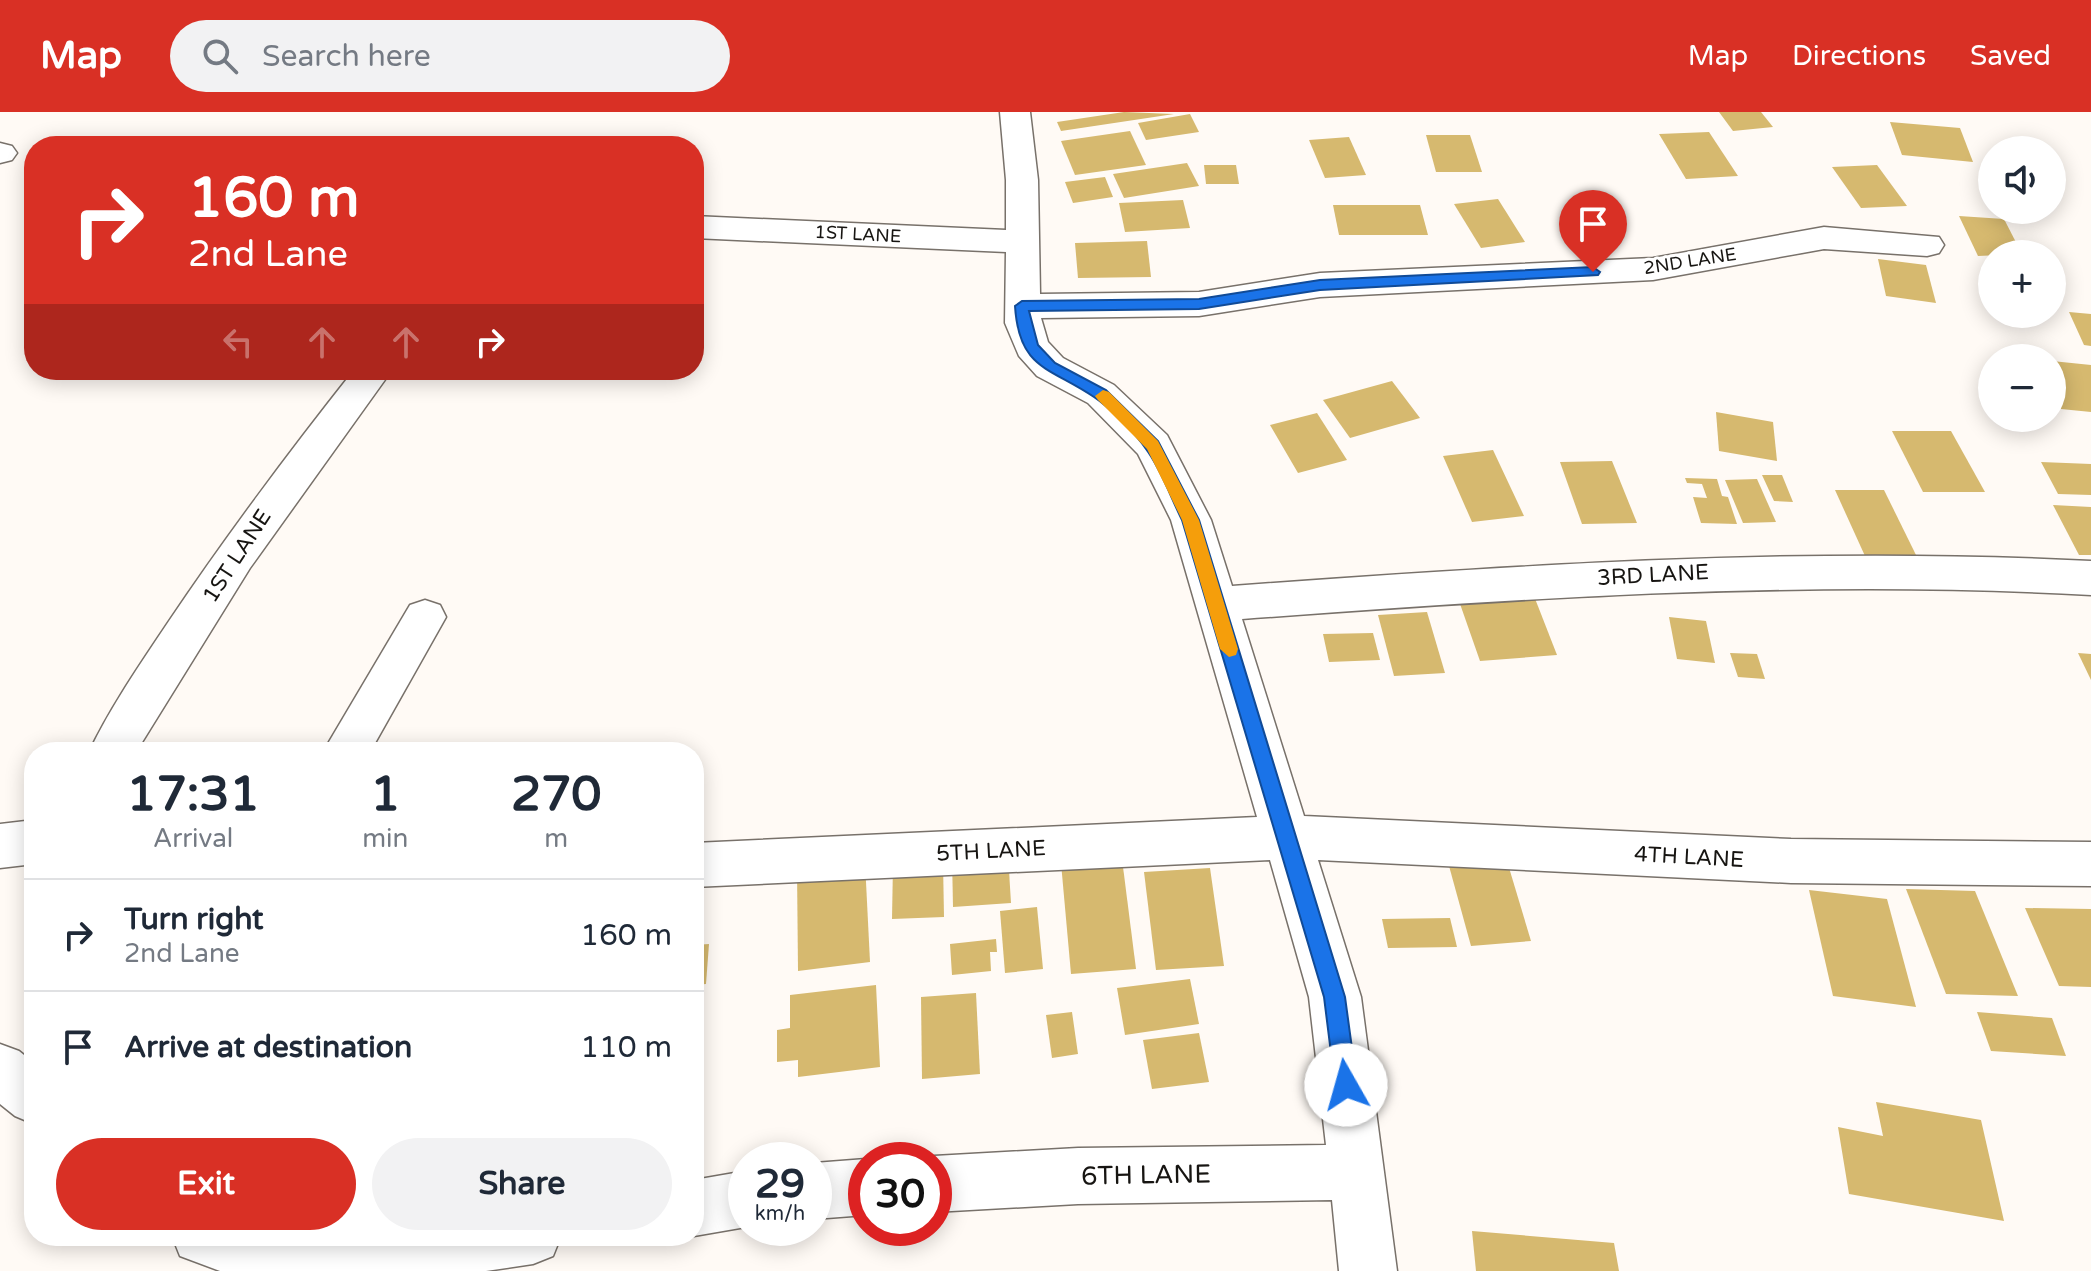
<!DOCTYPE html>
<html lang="en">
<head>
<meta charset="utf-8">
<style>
  body { margin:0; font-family:"Varela Round",sans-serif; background:#f2f2f3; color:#1f2937; height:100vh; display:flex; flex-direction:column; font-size:30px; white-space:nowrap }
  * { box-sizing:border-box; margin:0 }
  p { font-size:26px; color:#747a83 }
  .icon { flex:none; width:44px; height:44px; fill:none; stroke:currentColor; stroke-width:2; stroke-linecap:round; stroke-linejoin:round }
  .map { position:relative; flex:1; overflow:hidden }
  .side { position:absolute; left:24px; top:630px; width:680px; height:504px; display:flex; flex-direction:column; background:#fff; border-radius:32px; box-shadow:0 4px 20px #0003 }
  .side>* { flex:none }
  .guide { position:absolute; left:24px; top:24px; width:680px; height:244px; border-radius:32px; box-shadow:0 4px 20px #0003; background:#d93025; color:#fff; overflow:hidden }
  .buttons { position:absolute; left:1978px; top:24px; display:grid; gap:16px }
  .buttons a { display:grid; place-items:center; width:88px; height:88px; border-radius:50%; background:#fff; box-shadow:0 4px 20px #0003; font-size:40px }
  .speed { position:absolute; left:728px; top:1030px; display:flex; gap:16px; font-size:40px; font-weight:700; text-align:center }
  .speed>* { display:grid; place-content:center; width:104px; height:104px; border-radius:50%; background:#fff; box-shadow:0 4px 20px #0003; line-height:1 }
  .speed small { font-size:20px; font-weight:400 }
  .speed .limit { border:12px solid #d22; background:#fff; color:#111 }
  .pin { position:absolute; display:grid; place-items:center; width:68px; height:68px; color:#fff; margin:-82px -34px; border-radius:50% 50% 50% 0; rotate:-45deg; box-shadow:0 0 8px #0007 }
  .pin .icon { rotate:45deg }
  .me { position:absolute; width:88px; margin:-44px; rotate:353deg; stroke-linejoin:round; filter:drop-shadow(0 0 6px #0008) }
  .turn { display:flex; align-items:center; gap:28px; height:168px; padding:0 32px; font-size:36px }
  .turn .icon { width:104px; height:104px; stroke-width:2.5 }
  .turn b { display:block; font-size:56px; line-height:68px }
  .lanes { display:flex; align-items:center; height:76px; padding:0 32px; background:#0003; justify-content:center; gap:40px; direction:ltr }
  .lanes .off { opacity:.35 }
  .eta { display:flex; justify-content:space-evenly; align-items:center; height:136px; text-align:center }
  .eta b { font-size:48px; font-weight:700; line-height:56px }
  .primary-button { display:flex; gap:16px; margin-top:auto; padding:16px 32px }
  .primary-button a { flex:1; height:92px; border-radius:48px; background:#d93025; color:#fff; font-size:32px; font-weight:700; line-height:92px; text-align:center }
  .primary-button a+a { background:#f2f2f3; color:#1f2937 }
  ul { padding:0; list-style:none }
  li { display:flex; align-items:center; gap:24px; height:112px; padding:0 32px; border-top:2px solid #e0e1e3 }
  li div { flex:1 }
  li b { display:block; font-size:30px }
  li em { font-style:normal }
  header { display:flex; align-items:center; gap:48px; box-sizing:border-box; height:112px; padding:0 40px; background:#d93025; color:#fff }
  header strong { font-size:38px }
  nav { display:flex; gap:44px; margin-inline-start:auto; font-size:28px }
  .search { width:560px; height:72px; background:#f2f2f3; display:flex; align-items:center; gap:20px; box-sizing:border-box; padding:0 28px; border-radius:44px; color:#747a83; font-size:30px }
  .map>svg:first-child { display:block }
  .building { fill:#d6b96f }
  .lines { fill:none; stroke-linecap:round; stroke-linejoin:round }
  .minor-casing { stroke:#78716a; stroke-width:3 }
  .minor { fill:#fff; fill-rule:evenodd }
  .route { fill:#1a73e8; stroke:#114b97; stroke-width:2 }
  .slow { fill:#f59e0b }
  .labels { text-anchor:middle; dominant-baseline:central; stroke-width:6; stroke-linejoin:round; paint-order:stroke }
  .far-street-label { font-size:18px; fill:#171512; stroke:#fff }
  .street-label { font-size:22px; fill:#171512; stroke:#fff }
  .near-street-label { font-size:26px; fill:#171512; stroke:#fff }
</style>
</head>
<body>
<header>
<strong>Map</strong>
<div class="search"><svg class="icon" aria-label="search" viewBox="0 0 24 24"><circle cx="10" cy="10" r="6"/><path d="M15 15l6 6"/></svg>Search here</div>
<nav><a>Map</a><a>Directions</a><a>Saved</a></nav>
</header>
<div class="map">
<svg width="2091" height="1159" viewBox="0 0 2091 1159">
  <rect width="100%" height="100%" fill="#fffaf5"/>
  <!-- building -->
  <g class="building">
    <polygon points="1124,0 1174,2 1061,19 1057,10"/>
    <polygon points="1719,0 1761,0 1773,15 1733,19"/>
    <polygon points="1190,2 1199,20 1146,28 1138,11"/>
    <polygon points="1890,10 1960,16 1973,50 1902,43"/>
    <polygon points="1130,19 1146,53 1075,63 1061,29"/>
    <polygon points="1709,20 1738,64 1686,67 1659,22"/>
    <polygon points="1426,23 1470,23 1482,60 1436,60"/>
    <polygon points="1349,25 1366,63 1325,66 1309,28"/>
    <polygon points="1187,51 1199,74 1124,86 1113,62"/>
    <polygon points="1204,53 1236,53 1239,72 1206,72"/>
    <polygon points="1877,53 1907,94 1861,96 1832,55"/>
    <polygon points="1105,65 1113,85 1073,91 1065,70"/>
    <polygon points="1498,87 1525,130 1481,136 1454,92"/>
    <polygon points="1183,88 1190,116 1125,120 1119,91"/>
    <polygon points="1333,93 1420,93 1428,123 1339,123"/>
    <polygon points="1959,104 2004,107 2022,142 1978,144"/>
    <polygon points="1147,129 1151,165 1078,166 1075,131"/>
    <polygon points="1878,147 1926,153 1936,191 1886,184"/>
    <polygon points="2069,200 2091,202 2091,234 2084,233"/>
    <polygon points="2052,249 2091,253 2091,300 2061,297 2052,276"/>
    <polygon points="1392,269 1420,306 1350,326 1323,288"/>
    <polygon points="1716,300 1773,310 1777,349 1719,339"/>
    <polygon points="1317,301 1347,348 1298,361 1270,313"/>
    <polygon points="1892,319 1951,319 1985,380 1923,380"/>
    <polygon points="1493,338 1524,404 1472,410 1443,344"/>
    <polygon points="1612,349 1637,411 1582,412 1560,350"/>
    <polygon points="2041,350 2091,352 2091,383 2058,382"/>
    <polygon points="1762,363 1782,363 1793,390 1774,389"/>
    <polygon points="1685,366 1717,367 1722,384 1728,385 1737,412 1701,411 1693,385 1707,386 1702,372 1687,371"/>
    <polygon points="1757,367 1776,410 1743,411 1725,368"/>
    <polygon points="1835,378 1884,378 1917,445 1865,444"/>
    <polygon points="2053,393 2091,395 2091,443 2079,443"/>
    <polygon points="1534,484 1557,543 1480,549 1459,489"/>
    <polygon points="1427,500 1445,561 1394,564 1378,503"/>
    <polygon points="1669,505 1706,509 1715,551 1677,547"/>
    <polygon points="1373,521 1380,548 1329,550 1323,522"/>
    <polygon points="1730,541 1757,542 1765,567 1738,565"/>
    <polygon points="2078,541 2091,542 2091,568"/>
    <polygon points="1504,739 1531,829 1471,834 1446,743"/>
    <polygon points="1008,742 1011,791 953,795 952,745"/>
    <polygon points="1122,747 1136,857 1071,862 1061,751"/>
    <polygon points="865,750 870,850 798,859 797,757"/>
    <polygon points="943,750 944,805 892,807 893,752"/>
    <polygon points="1210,756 1224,854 1156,858 1144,760"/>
    <polygon points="1906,777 1975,779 2018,884 1946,882"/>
    <polygon points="1809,778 1887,787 1916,895 1833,884"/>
    <polygon points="1037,795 1043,857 1005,861 1000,799"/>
    <polygon points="2025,796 2091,797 2091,875 2059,874"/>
    <polygon points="1450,806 1457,835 1388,836 1382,807"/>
    <polygon points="996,827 997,840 990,840 991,859 952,863 950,832"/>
    <polygon points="709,832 706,872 694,873 694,833"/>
    <polygon points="1190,867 1199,912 1125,923 1117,876"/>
    <polygon points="876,873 880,955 798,965 798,948 777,950 777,918 790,916 790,883"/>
    <polygon points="976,881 980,962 922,967 921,885"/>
    <polygon points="1072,900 1078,942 1052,946 1046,903"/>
    <polygon points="1977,900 2052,906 2066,944 1991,939"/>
    <polygon points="1199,921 1209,970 1152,977 1143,928"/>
    <polygon points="1876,990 1981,1008 2004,1109 1849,1082 1838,1015 1883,1024"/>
    <polygon points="1472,1119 1614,1131 1619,1159 1476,1159"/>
  </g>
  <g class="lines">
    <defs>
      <g id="minor">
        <path d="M 1000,0 L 1030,0 L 1038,68 L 1040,182 L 1199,180 L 1320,161 L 1653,146 L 1824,115 L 1939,125 L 1944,133 L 1939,141 L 1927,144 L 1824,137 L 1653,168 L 1320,185 L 1199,204 L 1041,206 L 1048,230 L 1063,246 L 1114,273 L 1167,323 L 1211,408 L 1232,474 C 1518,453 1803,434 2091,449 L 2091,483 C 1806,467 1526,486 1242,507 L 1304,704 L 1791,727 L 2091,730 L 2091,774 L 1791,771 L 1318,748 L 1361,885 L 1397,1159 L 1339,1159 L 1332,1088 L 1078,1092 L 934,1100 L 934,1048 L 925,1048 L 934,1044 L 1078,1036 L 1326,1033 L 1309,885 L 1270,748 L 694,775 L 694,731 L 1257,705 L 1171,408 L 1138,342 L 1088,291 L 1037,264 L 1019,244 L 1005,211 L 1006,140 L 694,126 L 694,104 L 1006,118 L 1006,68 Z"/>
        <polygon points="0,31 12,34 17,41 12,48 0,51"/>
        <path d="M 354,258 L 392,258 L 250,456 L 136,640 L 89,640 C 111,594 141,551 169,509 C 227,423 289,340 354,258 Z"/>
        <polygon points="425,488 440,493 446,505 370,640 323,640 410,493"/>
        <polygon points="34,708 34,752 0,756 0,712"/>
        <polygon points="0,932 19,939 34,951 34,1012 15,1004 0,992"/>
        <polygon points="866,1047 866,1103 814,1107 814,1051"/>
        <polygon points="746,1059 746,1115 694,1124 694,1068"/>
        <polygon points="172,1124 561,1124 553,1144 533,1152 486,1159 220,1159 180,1144"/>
      </g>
    </defs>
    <!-- minor casing -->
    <use href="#minor" class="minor-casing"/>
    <!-- minor -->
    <use href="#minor" class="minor"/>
  </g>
  <!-- route -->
  <path class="route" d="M 1593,155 L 1600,160 L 1598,163 L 1320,178 L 1199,197 L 1029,199 L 1038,233 L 1055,251 L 1106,278 L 1158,329 L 1199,408 L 1345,885 L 1357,973 L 1354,980 L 1346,984 L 1338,980 L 1335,973 L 1324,885 L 1182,408 C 1171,386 1161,357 1146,337 C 1136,322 1109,295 1094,285 C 1050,255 1019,258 1015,194 L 1022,189 L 1199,187 L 1320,168 Z"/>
  <!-- slow -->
  <polygon class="slow" points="1103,278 1109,280 1158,329 1199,408 1238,537 1236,543 1229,545 1220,537 1182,408 1147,337 1098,288 1095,284"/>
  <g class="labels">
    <!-- far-street labels -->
    <g class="far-street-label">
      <text transform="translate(858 122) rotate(3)">1ST LANE</text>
      <text transform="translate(1690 149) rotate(-9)">2ND LANE</text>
    </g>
    <!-- street labels -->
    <g class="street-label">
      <text transform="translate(237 444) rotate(-57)">1ST LANE</text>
      <text transform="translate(1653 463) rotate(-3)">3RD LANE</text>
      <text transform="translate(991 739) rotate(-3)">5TH LANE</text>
      <text transform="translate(1689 745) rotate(3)">4TH LANE</text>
    </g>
    <!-- near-street labels -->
    <g class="near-street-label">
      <text transform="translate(1146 1063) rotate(-1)">6TH LANE</text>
    </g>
  </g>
</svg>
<div class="buttons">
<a><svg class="icon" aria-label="sound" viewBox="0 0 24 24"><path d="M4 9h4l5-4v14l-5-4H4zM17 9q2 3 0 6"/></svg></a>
<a>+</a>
<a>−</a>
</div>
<div class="speed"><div>29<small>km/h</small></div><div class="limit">30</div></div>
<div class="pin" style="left:1593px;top:160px;background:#d93025"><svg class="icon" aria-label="arrive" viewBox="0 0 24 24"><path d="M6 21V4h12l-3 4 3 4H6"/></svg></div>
<svg class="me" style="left:1346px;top:973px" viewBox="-20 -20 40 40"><circle r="19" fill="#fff"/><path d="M0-13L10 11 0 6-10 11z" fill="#1a73e8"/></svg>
<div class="guide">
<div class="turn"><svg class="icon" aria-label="right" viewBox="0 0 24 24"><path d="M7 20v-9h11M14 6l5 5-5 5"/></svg><div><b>160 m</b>2nd Lane</div></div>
<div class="lanes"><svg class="icon off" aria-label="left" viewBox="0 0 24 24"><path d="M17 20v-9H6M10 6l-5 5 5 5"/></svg><svg class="icon off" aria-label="ahead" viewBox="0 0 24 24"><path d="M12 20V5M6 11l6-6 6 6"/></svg><svg class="icon off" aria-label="ahead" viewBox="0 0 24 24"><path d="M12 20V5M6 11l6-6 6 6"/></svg><svg class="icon" aria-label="right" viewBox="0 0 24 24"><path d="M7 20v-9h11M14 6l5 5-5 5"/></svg></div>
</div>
<section class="side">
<div class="eta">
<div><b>17:31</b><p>Arrival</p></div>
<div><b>1</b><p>min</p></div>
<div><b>270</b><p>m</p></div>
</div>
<ul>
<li><svg class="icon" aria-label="right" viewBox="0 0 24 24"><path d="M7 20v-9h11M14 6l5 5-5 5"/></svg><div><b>Turn right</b><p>2nd Lane</p></div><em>160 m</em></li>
<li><svg class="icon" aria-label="arrive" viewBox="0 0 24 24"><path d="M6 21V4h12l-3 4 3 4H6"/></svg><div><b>Arrive at destination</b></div><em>110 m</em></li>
</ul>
<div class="primary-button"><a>Exit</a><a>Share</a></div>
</section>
</div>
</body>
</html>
